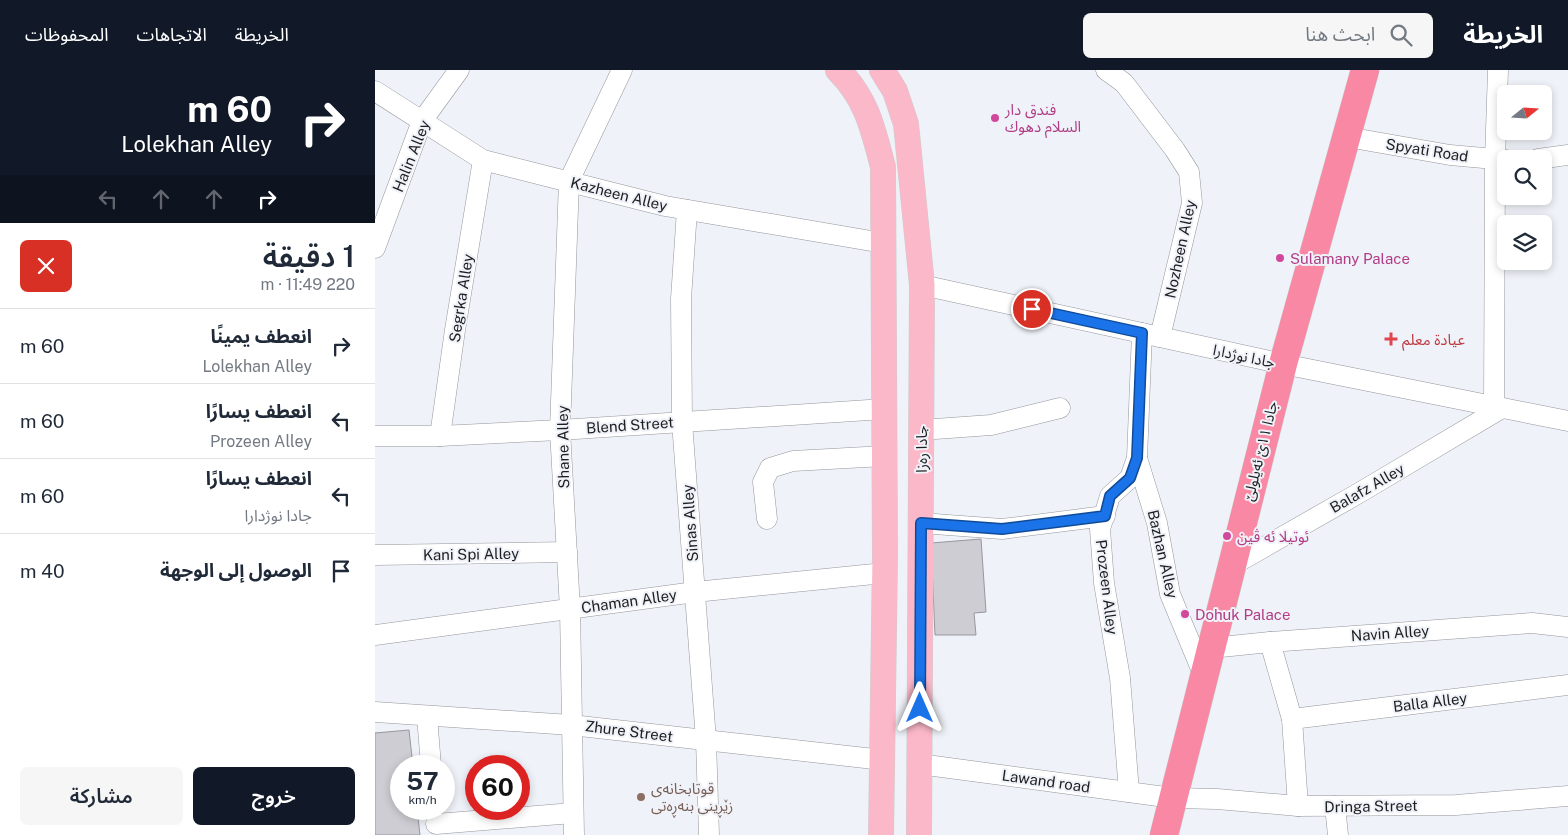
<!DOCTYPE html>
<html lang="ar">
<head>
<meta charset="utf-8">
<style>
  body { margin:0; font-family:"Public Sans","Noto Sans Arabic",sans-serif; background:#f6f6f7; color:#1f2937; direction:rtl; height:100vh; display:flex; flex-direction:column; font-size:19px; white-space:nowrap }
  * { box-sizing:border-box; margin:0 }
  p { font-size:16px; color:#747a83 }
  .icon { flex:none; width:28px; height:28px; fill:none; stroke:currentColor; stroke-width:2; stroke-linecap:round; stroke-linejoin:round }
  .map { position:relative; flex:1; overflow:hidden; direction:ltr }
  .drawer { display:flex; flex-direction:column; background:#fff; width:375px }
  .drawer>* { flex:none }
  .guide { background:#111827; color:#fff; overflow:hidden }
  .needle { width:32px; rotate:72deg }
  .controls { position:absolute; left:1122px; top:15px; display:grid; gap:10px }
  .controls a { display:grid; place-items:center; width:55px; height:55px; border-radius:8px; background:#fff; box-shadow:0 2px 8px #0003; font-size:25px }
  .speed { position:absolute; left:15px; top:685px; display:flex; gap:10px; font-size:25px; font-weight:700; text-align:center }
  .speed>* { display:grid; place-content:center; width:65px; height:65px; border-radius:50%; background:#fff; box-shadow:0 2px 8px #0003; line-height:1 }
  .speed small { font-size:12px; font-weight:400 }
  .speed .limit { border:8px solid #d22; background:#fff; color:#111 }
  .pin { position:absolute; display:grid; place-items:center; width:42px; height:42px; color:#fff; margin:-21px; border:2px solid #fff; border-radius:50%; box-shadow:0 1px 5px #0007 }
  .me { position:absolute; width:55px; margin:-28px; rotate:0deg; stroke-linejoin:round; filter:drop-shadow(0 0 4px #0008) }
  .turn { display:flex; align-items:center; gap:18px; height:105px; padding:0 20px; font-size:22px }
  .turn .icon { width:65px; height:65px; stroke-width:2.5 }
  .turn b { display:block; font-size:35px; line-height:42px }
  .lanes { display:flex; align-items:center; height:48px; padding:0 20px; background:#0003; justify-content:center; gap:25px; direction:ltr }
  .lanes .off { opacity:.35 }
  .round { display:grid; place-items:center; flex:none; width:52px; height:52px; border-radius:8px; background:#f6f6f7 }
  .head { display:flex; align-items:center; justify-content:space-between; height:85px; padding:0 20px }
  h1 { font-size:30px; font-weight:600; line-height:38px }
  .primary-button { display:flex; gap:10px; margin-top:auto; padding:10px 20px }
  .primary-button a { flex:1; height:58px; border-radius:8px; background:#111827; color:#fff; font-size:20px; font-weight:600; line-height:58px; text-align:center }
  .primary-button a+a { background:#f6f6f7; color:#1f2937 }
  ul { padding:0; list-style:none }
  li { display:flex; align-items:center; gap:15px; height:75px; padding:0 20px; border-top:1px solid #e0e1e3 }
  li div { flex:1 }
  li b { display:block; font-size:19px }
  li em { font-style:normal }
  header { display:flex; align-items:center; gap:30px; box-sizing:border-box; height:70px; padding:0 25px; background:#111827; color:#fff }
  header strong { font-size:24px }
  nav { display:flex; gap:28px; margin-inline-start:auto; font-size:18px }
  .search { width:350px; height:45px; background:#f6f6f7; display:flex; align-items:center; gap:12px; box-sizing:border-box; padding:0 18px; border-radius:8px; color:#747a83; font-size:19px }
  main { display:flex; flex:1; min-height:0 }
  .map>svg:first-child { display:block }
  .building { fill:#cdcdd3; stroke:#98979d }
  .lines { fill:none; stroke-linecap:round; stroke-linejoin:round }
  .minor-casing { stroke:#93969b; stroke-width:21 }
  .major-casing { stroke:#cdcece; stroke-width:26 }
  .highway-casing { stroke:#cdcece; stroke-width:29 }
  .minor { stroke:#fff; stroke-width:20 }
  .major { stroke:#fbb8c8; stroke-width:25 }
  .highway { stroke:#f888a3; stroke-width:28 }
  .route-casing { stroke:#114b97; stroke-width:12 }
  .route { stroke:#1a73e8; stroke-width:9 }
  .hotel-dot { fill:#d1479c; stroke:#eff2f8; stroke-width:2 }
  .health-dot { fill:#e0444e; stroke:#eff2f8; stroke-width:2 }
  .education-dot { fill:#8d6e63; stroke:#eff2f8; stroke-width:2 }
  .labels { text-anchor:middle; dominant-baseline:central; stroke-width:4; stroke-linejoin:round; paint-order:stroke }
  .hotel-label { font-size:15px; fill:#b23c85; stroke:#eff2f8; text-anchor:start }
  .street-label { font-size:15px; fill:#1d1e20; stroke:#eff2f8 }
  .health-label { font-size:15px; fill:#be3a42; stroke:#eff2f8; text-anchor:start }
  .education-label { font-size:15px; fill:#785e54; stroke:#eff2f8; text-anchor:start }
</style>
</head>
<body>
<header>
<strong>الخريطة</strong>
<div class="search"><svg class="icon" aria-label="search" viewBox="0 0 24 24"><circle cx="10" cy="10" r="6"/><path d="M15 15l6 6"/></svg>ابحث هنا</div>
<nav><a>الخريطة</a><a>الاتجاهات</a><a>المحفوظات</a></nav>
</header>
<main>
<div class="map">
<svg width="1193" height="765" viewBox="0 0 1193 765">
  <rect width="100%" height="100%" fill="#eff2f8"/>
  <!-- building -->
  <g class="building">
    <polygon points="606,469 611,542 599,543 601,565 560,565 556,473"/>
    <polygon points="34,660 38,696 26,696 26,739 42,739 45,765 0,765 0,663"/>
  </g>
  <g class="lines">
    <defs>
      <g id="minor">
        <polyline points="731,0 749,13 800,80 814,102 817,133 785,267"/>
        <polyline points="0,21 108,90 290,136 508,173"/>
        <polyline points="972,67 1075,85 1131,90"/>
        <polyline points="1163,89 1193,85"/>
        <polyline points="312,140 306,229 307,352 331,670 334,765"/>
        <polyline points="0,178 47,51 84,0"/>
        <polyline points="547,215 908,294 1193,351"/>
        <polyline points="1119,337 1120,90 1123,0"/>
        <polyline points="546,360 616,355 685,338"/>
        <polyline points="0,366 65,366 185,360 509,339"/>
        <polyline points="65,366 80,260 108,90"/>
        <polyline points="762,388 782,453 795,524 829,606"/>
        <polyline points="392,449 388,412 395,398 418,391 509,386"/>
        <polyline points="546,453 627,459 730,446"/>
        <polyline points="0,485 192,482"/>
        <polyline points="856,496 984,423 1127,338"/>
        <polyline points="0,565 320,522 509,503"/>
        <polyline points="895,572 917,649 923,736"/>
        <polyline points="836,578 895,572 1157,553 1193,557"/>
        <polyline points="0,642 196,655 508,690"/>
        <polyline points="52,646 56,696"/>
        <polyline points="917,649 1193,615"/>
        <polyline points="544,694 798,728 842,729 923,736 1081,735 1193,726"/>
        <polyline points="754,722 745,608 729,513 725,459 735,426 755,408 762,388 767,263"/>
        <polyline points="960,736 963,765"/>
        <polyline points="61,754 198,743"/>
        <polyline points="199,765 195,539 185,360 194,111 247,0"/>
      </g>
      <g id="major">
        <path d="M 463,0 C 492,29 498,59 508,97 L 510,486 L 506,765"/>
        <polyline points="507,0 520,21 531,54 547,215 544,765"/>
      </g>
      <polyline id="highway" points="789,765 908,294 990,0"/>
    </defs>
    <!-- minor casing -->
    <use href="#minor" class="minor-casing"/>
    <!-- major casing -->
    <use href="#major" class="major-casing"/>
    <!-- highway casing -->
    <use href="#highway" class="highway-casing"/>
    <!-- minor -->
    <use href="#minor" class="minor"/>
    <!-- major -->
    <use href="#major" class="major"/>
    <!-- highway -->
    <use href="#highway" class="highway"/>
  </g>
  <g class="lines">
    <defs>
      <polyline id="route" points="545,638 546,453 627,459 730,446 735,426 755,408 762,388 767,263 657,239"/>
    </defs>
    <!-- route casing -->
    <use href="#route" class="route-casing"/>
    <!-- route -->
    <use href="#route" class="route"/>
  </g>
  <!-- markers -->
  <g class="hotel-dot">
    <circle cx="620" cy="48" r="5"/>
    <circle cx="905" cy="188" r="5"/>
    <circle cx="852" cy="466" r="5"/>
    <circle cx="810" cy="544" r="5"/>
  </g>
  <path class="health-dot" d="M1013.5 261.5h5v5h5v5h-5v5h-5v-5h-5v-5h5z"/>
  <circle class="education-dot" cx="266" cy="727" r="5"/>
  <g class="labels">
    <!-- hotel labels -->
    <g class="hotel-label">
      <text x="630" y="39">فندق دار<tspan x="630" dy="17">السلام دهوك</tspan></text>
      <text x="915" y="188">Sulamany Palace</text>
      <text x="862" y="466">ئوتيلا ئه ڤين</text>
      <text x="820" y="544">Dohuk Palace</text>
    </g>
    <!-- street labels -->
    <g class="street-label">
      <text transform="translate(1052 80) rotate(9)">Spyati Road</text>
      <text transform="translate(36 86) rotate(-68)">Halin Alley</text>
      <text transform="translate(244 124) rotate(14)">Kazheen Alley</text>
      <text transform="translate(805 179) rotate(-78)">Nozheen Alley</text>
      <text transform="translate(86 228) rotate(-81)">Segrka Alley</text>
      <text transform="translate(869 286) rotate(12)">جادا نوژدارا</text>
      <text transform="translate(255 355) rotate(-4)">Blend Street</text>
      <text transform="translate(188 377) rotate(-91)">Shane Alley</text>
      <text transform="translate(546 379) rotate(-90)">جادا ره‌زا</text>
      <text transform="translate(885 381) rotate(-76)">جادا ١١ێ ئه‌یلولێ</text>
      <text transform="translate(992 418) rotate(-30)">Balafz Alley</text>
      <text transform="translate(315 453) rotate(-94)">Sinas Alley</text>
      <text transform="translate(96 484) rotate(-1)">Kani Spi Alley</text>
      <text transform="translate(788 484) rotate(77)">Bazhan Alley</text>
      <text transform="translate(732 517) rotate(83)">Prozeen Alley</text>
      <text transform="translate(254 531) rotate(-8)">Chaman Alley</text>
      <text transform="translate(1015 563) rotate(-4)">Navin Alley</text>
      <text transform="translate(1055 632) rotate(-7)">Balla Alley</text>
      <text transform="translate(254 661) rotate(7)">Zhure Street</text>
      <text transform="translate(671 711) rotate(8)">Lawand road</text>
      <text transform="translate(996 736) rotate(-1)">Dringa Street</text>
    </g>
    <!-- health labels -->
    <g class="health-label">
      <text x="1027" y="269">عيادة معلم</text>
    </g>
    <!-- education labels -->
    <g class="education-label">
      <text x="276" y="718">قوتابخانەی<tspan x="276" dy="17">زێڕینی بنەڕەتی</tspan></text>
    </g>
  </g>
</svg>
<div class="controls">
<a><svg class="needle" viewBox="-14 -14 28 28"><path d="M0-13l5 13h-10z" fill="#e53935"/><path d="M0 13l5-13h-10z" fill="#747a83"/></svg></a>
<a><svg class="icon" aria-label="search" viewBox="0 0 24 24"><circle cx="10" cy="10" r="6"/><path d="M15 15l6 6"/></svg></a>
<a><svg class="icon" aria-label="layers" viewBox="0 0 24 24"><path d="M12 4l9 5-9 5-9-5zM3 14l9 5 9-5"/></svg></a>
</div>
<div class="speed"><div>57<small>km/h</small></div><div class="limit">60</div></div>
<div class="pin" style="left:657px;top:239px;background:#d93025"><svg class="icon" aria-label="arrive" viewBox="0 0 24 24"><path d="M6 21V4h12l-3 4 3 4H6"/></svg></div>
<svg class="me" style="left:545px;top:638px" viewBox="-20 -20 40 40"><path d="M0-17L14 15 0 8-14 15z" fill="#1a73e8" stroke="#fff" stroke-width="4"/></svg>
</div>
<section class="drawer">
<div class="guide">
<div class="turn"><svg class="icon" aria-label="right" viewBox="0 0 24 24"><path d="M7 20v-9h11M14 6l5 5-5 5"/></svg><div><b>60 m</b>Lolekhan Alley</div></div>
<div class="lanes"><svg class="icon off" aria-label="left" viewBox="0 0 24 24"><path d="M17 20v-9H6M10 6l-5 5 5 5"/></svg><svg class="icon off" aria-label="ahead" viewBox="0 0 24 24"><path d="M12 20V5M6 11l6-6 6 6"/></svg><svg class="icon off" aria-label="ahead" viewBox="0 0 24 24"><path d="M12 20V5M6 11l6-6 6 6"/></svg><svg class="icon" aria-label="right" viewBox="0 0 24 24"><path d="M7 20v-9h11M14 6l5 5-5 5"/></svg></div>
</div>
<div class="head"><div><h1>1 دقيقة</h1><p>220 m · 11:49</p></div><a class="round" style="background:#d93025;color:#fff"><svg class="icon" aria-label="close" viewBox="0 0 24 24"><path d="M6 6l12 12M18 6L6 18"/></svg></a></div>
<ul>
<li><svg class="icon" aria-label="right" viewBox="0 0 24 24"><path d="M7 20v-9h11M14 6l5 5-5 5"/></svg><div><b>انعطف يمينًا</b><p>Lolekhan Alley</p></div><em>60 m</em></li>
<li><svg class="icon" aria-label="left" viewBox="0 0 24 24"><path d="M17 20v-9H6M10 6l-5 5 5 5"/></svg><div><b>انعطف يسارًا</b><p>Prozeen Alley</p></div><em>60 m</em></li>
<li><svg class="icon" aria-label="left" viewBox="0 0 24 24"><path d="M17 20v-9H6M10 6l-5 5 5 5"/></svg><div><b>انعطف يسارًا</b><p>جادا نوژدارا</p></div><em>60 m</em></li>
<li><svg class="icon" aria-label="arrive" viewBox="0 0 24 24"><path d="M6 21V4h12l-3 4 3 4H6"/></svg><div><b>الوصول إلى الوجهة</b></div><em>40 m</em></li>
</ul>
<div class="primary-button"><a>خروج</a><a>مشاركة</a></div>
</section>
</main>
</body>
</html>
